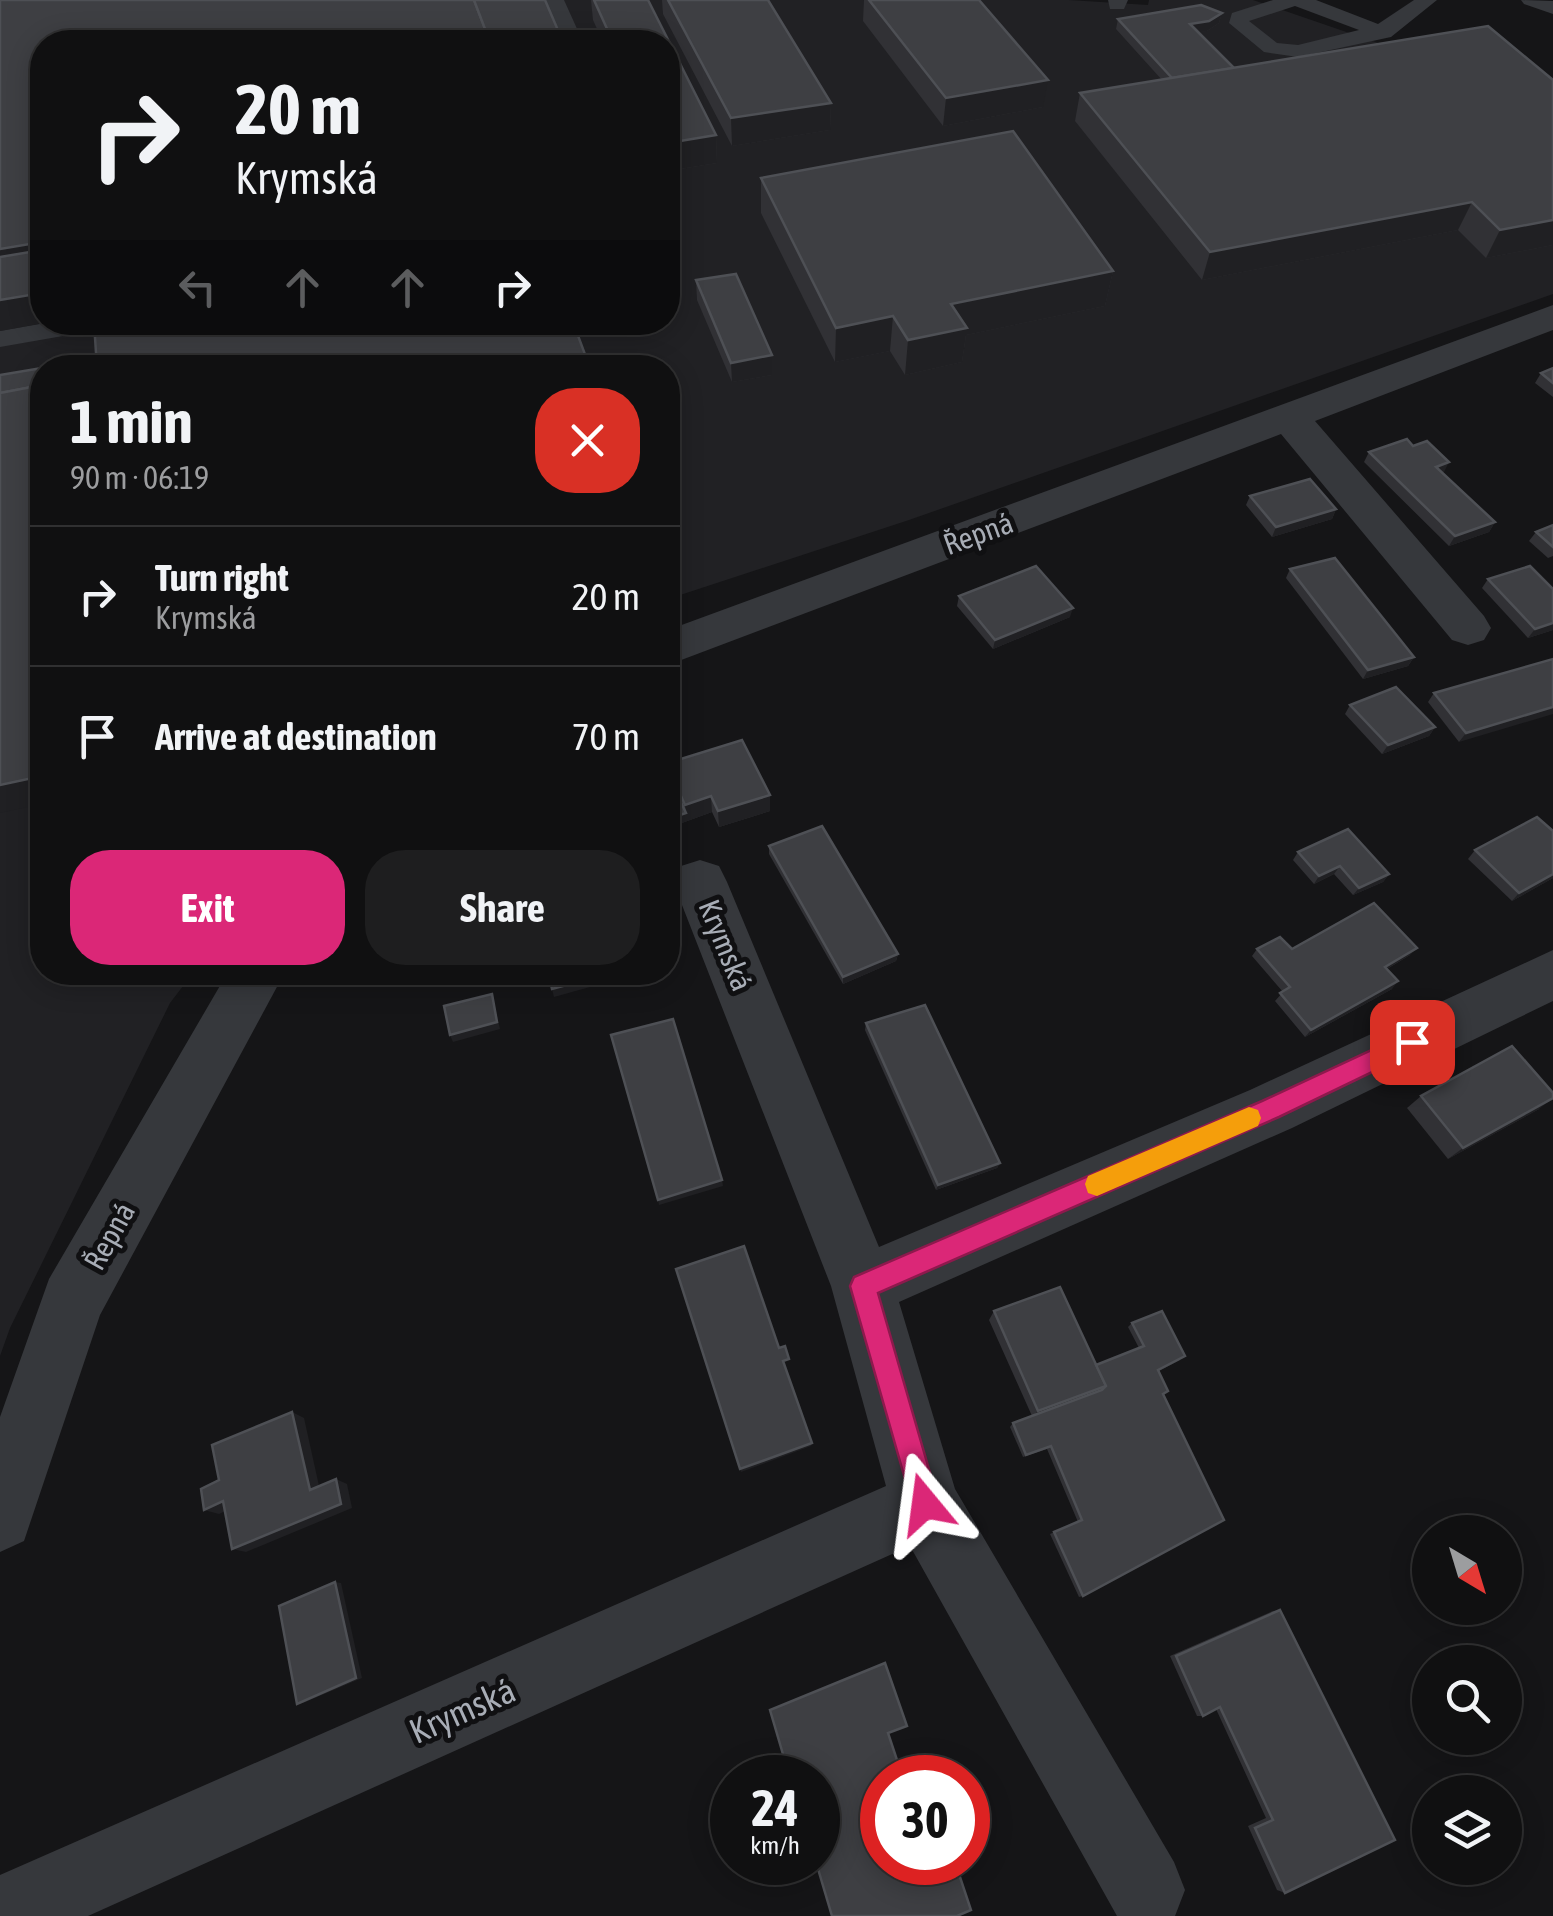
<!DOCTYPE html>
<html lang="en">
<head>
<meta charset="utf-8">
<style>
  body { margin:0; font-family:"Asap Condensed",sans-serif; background:#1e1e1f; color:#f1f3f6; height:100vh; display:flex; flex-direction:column; font-size:38px; white-space:nowrap }
  * { box-sizing:border-box; margin:0 }
  p { font-size:32px; color:#9c9d9f }
  .icon { flex:none; width:55px; height:55px; fill:none; stroke:currentColor; stroke-width:2; stroke-linecap:round; stroke-linejoin:round }
  .map { position:relative; flex:1; overflow:hidden }
  .panel { position:absolute; left:30px; top:355px; width:650px; height:630px; display:flex; flex-direction:column; background:#101011; border-radius:40px; box-shadow:0 5px 25px #0003,0 0 0 2px #303031 }
  .panel>* { flex:none }
  .top-card { position:absolute; left:30px; top:30px; width:650px; height:305px; border-radius:40px; box-shadow:0 5px 25px #0003,0 0 0 2px #303031; background:#101011; color:#f1f3f6; overflow:hidden }
  .needle { width:65px; rotate:142deg }
  .tools { position:absolute; left:1412px; top:1515px; display:grid; gap:20px }
  .tools a { display:grid; place-items:center; width:110px; height:110px; border-radius:50%; background:#101011; box-shadow:0 5px 25px #0003,0 0 0 2px #303031; font-size:50px }
  .speed { position:absolute; left:710px; top:1755px; display:flex; gap:20px; font-size:50px; font-weight:700; text-align:center }
  .speed>* { display:grid; place-content:center; width:130px; height:130px; border-radius:50%; background:#101011; box-shadow:0 5px 25px #0003,0 0 0 2px #303031; line-height:1 }
  .speed small { font-size:25px; font-weight:400 }
  .speed .limit { border:15px solid #d22; background:#fff; color:#111 }
  .pin { position:absolute; display:grid; place-items:center; width:85px; height:85px; color:#fff; margin:-42px; border-radius:20px; box-shadow:0 5px 15px #0006 }
  .me { position:absolute; width:110px; margin:-55px; rotate:344deg; stroke-linejoin:round; filter:drop-shadow(0 0 8px #0008) }
  .turn { display:flex; align-items:center; gap:35px; height:210px; padding:0 40px; font-size:45px }
  .turn .icon { width:130px; height:130px; stroke-width:2.5 }
  .turn b { display:block; font-size:70px; line-height:85px }
  .lanes { display:flex; align-items:center; height:95px; padding:0 40px; background:#0003; justify-content:center; gap:50px; direction:ltr }
  .lanes .off { opacity:.35 }
  .round { display:grid; place-items:center; flex:none; width:105px; height:105px; border-radius:40px; background:#1e1e1f }
  .head { display:flex; align-items:center; justify-content:space-between; height:170px; padding:0 40px }
  h1 { font-size:60px; font-weight:700; line-height:75px }
  .button { display:flex; gap:20px; margin-top:auto; padding:20px 40px }
  .button a { flex:1; height:115px; border-radius:40px; background:#db2777; color:#fff; font-size:40px; font-weight:700; line-height:115px; text-align:center }
  .button a+a { background:#1e1e1f; color:#f1f3f6 }
  ul { padding:0; list-style:none }
  li { display:flex; align-items:center; gap:30px; height:140px; padding:0 40px; border-top:2px solid #303031 }
  li div { flex:1 }
  li b { display:block; font-size:38px }
  li em { font-style:normal }
  .map>svg:first-child { display:block }
  .built { fill:#212124; fill-rule:evenodd }
  .lines { fill:none; stroke-linecap:round; stroke-linejoin:round }
  .service { fill:#36383c; fill-rule:evenodd }
  .minor { fill:#36383c; fill-rule:evenodd }
  .wall { fill:#313135 }
  .shaded-wall { fill:#202023 }
  .building { fill:#3e3f43; stroke:#4e5055; stroke-width:2.5 }
  .route { fill:#db2777; stroke:#8e194d; stroke-width:2.5 }
  .slow { fill:#f59e0b }
  .labels { text-anchor:middle; dominant-baseline:central; stroke-width:10; stroke-linejoin:round; paint-order:stroke }
  .street-label { font-size:30px; fill:#a8adb6; stroke:#101012 }
  .near-street-label { font-size:35px; fill:#a8adb6; stroke:#101012 }
</style>
</head>
<body>
<div class="map">
<svg width="1553" height="1916" viewBox="0 0 1553 1916">
  <rect width="100%" height="100%" fill="#151517"/>
  <!-- built -->
  <path class="built" d="M 0,0 L 1069,0 L 1148,5 L 1149,0 L 1253,0 L 1553,103 L 1553,294 L 909,520 L 668,599 L 668,368 L 42,368 L 42,972 L 193,973 L 170,1003 L 10,1328 L 0,1356 ZM 42,42 L 668,42 L 668,322 L 42,322 Z"/>
  <g class="lines">
    <!-- service -->
    <g class="service">
      <polygon points="544,0 564,0 583,42 563,42"/>
      <polygon points="1108,0 1128,0 1124,9 1110,9"/>
      <path d="M 1273,0 L 1316,0 L 1378,24 L 1414,0 L 1437,0 L 1391,37 L 1298,57 L 1264,52 L 1229,23 L 1232,13 ZM 1295,6 L 1359,30 L 1298,45 L 1277,43 L 1249,21 Z"/>
      <polygon points="1521,0 1553,1 1553,14 1524,4"/>
      <polygon points="51,322 109,322 97,330 0,347 0,331"/>
    </g>
    <!-- minor -->
    <g class="minor">
      <polygon points="1553,305 1553,330 1315,421 1484,616 1491,628 1484,640 1468,645 1452,640 1281,434 668,665 668,630"/>
      <polygon points="700,860 719,866 727,882 879,1247 1250,1090 1553,950 1553,1001 1292,1128 899,1302 955,1489 1174,1862 1185,1890 1175,1916 1117,1916 910,1546 88,1916 0,1916 0,1875 886,1486 831,1286 673,882 681,866"/>
      <polygon points="228,972 285,972 100,1315 24,1541 0,1552 0,1417 49,1279"/>
    </g>
  </g>
  <!-- wall -->
  <g class="wall">
    <polygon points="591,0 648,0 716,135 717,163 668,171 668,42 603,42 593,20"/>
    <polygon points="662,0 768,0 831,103 830,130 732,146 663,14"/>
    <polygon points="864,0 979,0 1043,107 943,126 863,21"/>
    <polygon points="1222,13 1219,23 1207,31 1198,32 1234,68 1553,80 1553,245 1486,258 1458,230 1202,280 1075,121 1080,93 1162,80 1116,29 1118,19"/>
    <polygon points="761,178 1113,271 1105,306 966,335 962,362 905,375 890,351 835,362 761,213"/>
    <polygon points="696,280 772,355 772,375 732,382 697,300"/>
    <polygon points="1553,368 1553,397 1535,383 1541,373"/>
    <polygon points="1369,452 1444,472 1442,472 1495,522 1489,532 1449,546 1364,462"/>
    <polygon points="1250,496 1336,509 1332,519 1272,537 1246,505"/>
    <polygon points="1553,525 1553,556 1548,558 1529,541 1536,532"/>
    <polygon points="1290,569 1414,657 1408,666 1363,679 1286,578"/>
    <polygon points="1488,579 1553,630 1528,638 1482,588"/>
    <polygon points="959,596 1070,617 993,649 957,606"/>
    <polygon points="1553,659 1459,742 1428,702 1434,693"/>
    <polygon points="1350,705 1435,727 1429,736 1382,754 1345,714"/>
    <polygon points="668,763 770,795 770,811 719,827 712,812 668,828"/>
    <polygon points="1553,831 1553,878 1512,901 1468,859 1475,850"/>
    <polygon points="769,846 898,954 896,961 843,984 769,854"/>
    <polygon points="1298,852 1389,874 1383,882 1353,895 1334,874 1314,884 1293,860"/>
    <polygon points="1257,949 1292,949 1410,955 1387,969 1392,989 1305,1037 1275,1001 1283,992 1252,956"/>
    <polygon points="866,1023 1000,1163 997,1168 936,1190 865,1030"/>
    <polygon points="1421,1096 1539,1109 1448,1159 1407,1108"/>
    <polygon points="994,1311 1096,1365 1139,1348 1128,1327 1132,1323 1180,1360 1159,1371 1163,1394 1083,1596 1079,1597 1050,1534 1078,1522 1047,1449 1023,1457 1010,1427 1013,1423 1032,1416 989,1320"/>
    <polygon points="1280,1610 1285,1893 1277,1890 1248,1826 1266,1818 1216,1709 1203,1716 1197,1716 1170,1656 1273,1611"/>
  </g>
  <!-- shaded-wall -->
  <g class="shaded-wall">
    <polygon points="1222,13 1219,23 1207,31 1188,34 1190,24"/>
    <polygon points="1048,80 1043,107 943,126 946,98"/>
    <polygon points="831,103 830,130 732,146 731,118"/>
    <polygon points="716,135 717,163 668,171 668,143"/>
    <polygon points="1472,202 1458,230 1202,280 1210,252"/>
    <polygon points="1553,220 1553,245 1486,258 1500,230"/>
    <polygon points="42,242 42,280 0,287 0,249"/>
    <polygon points="1113,271 1105,306 966,335 962,362 905,375 908,340 951,304"/>
    <polygon points="42,293 42,322 49,322 0,331 0,300"/>
    <polygon points="893,316 890,351 835,362 836,328"/>
    <polygon points="772,355 772,375 732,382 731,363"/>
    <polygon points="1449,462 1444,472 1431,476 1436,467"/>
    <polygon points="1336,509 1332,519 1272,537 1276,527"/>
    <polygon points="1495,522 1489,532 1449,546 1455,536"/>
    <polygon points="1073,608 1070,617 993,649 995,640"/>
    <polygon points="1553,623 1553,630 1528,638 1535,629"/>
    <polygon points="1414,657 1408,666 1363,679 1368,670"/>
    <polygon points="1553,707 1553,714 1459,742 1466,733"/>
    <polygon points="1435,727 1429,736 1382,754 1388,745"/>
    <polygon points="42,776 42,804 0,813 0,785"/>
    <polygon points="770,795 770,811 719,827 718,811"/>
    <polygon points="711,796 712,812 668,828 668,819 686,813 685,805"/>
    <polygon points="1340,866 1334,874 1314,884 1319,876"/>
    <polygon points="1389,874 1383,882 1353,895 1359,888"/>
    <polygon points="1553,874 1553,878 1512,901 1519,893"/>
    <polygon points="1417,948 1410,955 1378,974 1385,967"/>
    <polygon points="898,954 896,961 843,984 843,977"/>
    <polygon points="615,972 644,972 554,997 552,989"/>
    <polygon points="1398,981 1392,989 1305,1037 1311,1030"/>
    <polygon points="492,994 500,1029 453,1042 450,1035"/>
    <polygon points="1553,1098 1539,1109 1448,1159 1463,1148"/>
    <polygon points="1000,1163 997,1168 936,1190 938,1185"/>
    <polygon points="722,1180 723,1186 659,1205 658,1200"/>
    <polygon points="1106,1386 1098,1393 1032,1417 1038,1411"/>
    <polygon points="292,1412 304,1418 321,1495 310,1490"/>
    <polygon points="812,1443 811,1446 741,1472 740,1469"/>
    <polygon points="336,1479 347,1484 352,1508 246,1552 232,1549"/>
    <polygon points="223,1501 237,1505 219,1514 204,1510"/>
    <polygon points="335,1582 341,1583 362,1678 303,1703 297,1704"/>
  </g>
  <!-- building -->
  <g class="building">
    <polygon points="0,0 474,0 490,42 42,42 42,242 0,249"/>
    <polygon points="474,0 545,0 563,42 490,42"/>
    <polygon points="594,0 648,0 716,135 668,143 668,42 613,42"/>
    <polygon points="668,0 768,0 831,103 731,118"/>
    <polygon points="869,0 979,0 1048,80 946,98"/>
    <polygon points="1201,5 1222,13 1209,21 1190,24 1234,68 1172,78 1118,19"/>
    <polygon points="1488,26 1553,80 1553,220 1500,230 1472,202 1210,252 1080,93"/>
    <polygon points="1013,131 1113,271 951,304 967,328 908,340 893,316 836,328 761,178"/>
    <polygon points="42,250 42,293 0,300 0,257"/>
    <polygon points="736,274 772,355 731,363 696,280"/>
    <polygon points="94,322 573,322 590,368 97,368"/>
    <polygon points="96,359 97,368 44,368"/>
    <polygon points="42,368 42,385 0,393 0,375"/>
    <polygon points="1553,368 1553,383 1541,373"/>
    <polygon points="42,385 42,776 0,785 0,393"/>
    <polygon points="1407,439 1413,446 1427,441 1449,462 1436,467 1495,522 1455,536 1369,452"/>
    <polygon points="1310,479 1336,509 1276,527 1250,496"/>
    <polygon points="1553,525 1553,547 1536,532"/>
    <polygon points="1335,558 1414,657 1368,670 1290,569"/>
    <polygon points="1036,566 1073,608 995,640 959,596"/>
    <polygon points="1530,566 1553,589 1553,623 1535,629 1488,579"/>
    <polygon points="1553,659 1553,707 1466,733 1434,693"/>
    <polygon points="1396,687 1435,727 1388,745 1350,705"/>
    <polygon points="742,740 770,795 718,811 711,796 685,805 668,767 668,763"/>
    <polygon points="668,774 686,813 668,819"/>
    <polygon points="1537,817 1553,831 1553,874 1519,893 1475,850"/>
    <polygon points="822,826 898,954 843,977 769,846"/>
    <polygon points="1348,829 1389,874 1359,888 1340,866 1319,876 1298,852"/>
    <polygon points="1374,903 1417,948 1385,967 1398,981 1311,1030 1280,993 1290,987 1257,949 1280,937 1292,949"/>
    <polygon points="548,972 615,972 552,989"/>
    <polygon points="492,994 497,1022 450,1035 444,1006"/>
    <polygon points="925,1005 1000,1163 938,1185 866,1023"/>
    <polygon points="673,1019 722,1180 658,1200 611,1035"/>
    <polygon points="1512,1046 1553,1093 1553,1098 1463,1148 1421,1096"/>
    <polygon points="744,1246 779,1348 785,1346 789,1359 783,1361 812,1443 740,1469 676,1269"/>
    <polygon points="1060,1287 1106,1386 1038,1411 994,1311"/>
    <polygon points="1162,1311 1185,1356 1158,1370 1168,1391 1163,1394 1224,1520 1083,1596 1054,1532 1082,1520 1051,1446 1026,1455 1013,1423 1102,1390 1106,1386 1096,1365 1144,1346 1132,1323"/>
    <polygon points="292,1412 310,1490 336,1479 341,1504 232,1549 223,1501 204,1510 201,1489 219,1480 212,1445"/>
    <polygon points="335,1582 356,1678 297,1704 279,1606"/>
    <polygon points="1280,1610 1395,1840 1285,1893 1255,1828 1273,1820 1220,1707 1203,1716 1176,1656"/>
    <polygon points="885,1663 907,1726 888,1733 903,1778 882,1778 882,1862 955,1862 971,1910 957,1916 832,1916 816,1862 818,1862 818,1778 790,1778 770,1710"/>
  </g>
  <!-- route -->
  <polygon class="route" points="1412,1031 1420,1034 1424,1042 1420,1049 1279,1117 878,1293 939,1504 935,1514 925,1519 915,1514 850,1286 854,1277 1262,1101"/>
  <!-- slow -->
  <polygon class="slow" points="1249,1107 1258,1110 1261,1118 1258,1126 1097,1196 1088,1193 1085,1184 1088,1176"/>
  <g class="labels">
    <!-- street labels -->
    <g class="street-label">
      <text transform="translate(978 533) rotate(-20)">Řepná</text>
      <text transform="translate(726 945) rotate(68)">Krymská</text>
      <text transform="translate(109 1236) rotate(-61)">Řepná</text>
    </g>
    <!-- near-street labels -->
    <g class="near-street-label">
      <text transform="translate(462 1710) rotate(-24)">Krymská</text>
    </g>
  </g>
</svg>
<div class="tools">
<a><svg class="needle" viewBox="-14 -14 28 28"><path d="M0-13l5 13h-10z" fill="#e53935"/><path d="M0 13l5-13h-10z" fill="#9c9d9f"/></svg></a>
<a><svg class="icon" aria-label="search" viewBox="0 0 24 24"><circle cx="10" cy="10" r="6"/><path d="M15 15l6 6"/></svg></a>
<a><svg class="icon" aria-label="layers" viewBox="0 0 24 24"><path d="M12 4l9 5-9 5-9-5zM3 14l9 5 9-5"/></svg></a>
</div>
<div class="speed"><div>24<small>km/h</small></div><div class="limit">30</div></div>
<div class="pin" style="left:1412px;top:1042px;background:#d93025"><svg class="icon" aria-label="arrive" viewBox="0 0 24 24"><path d="M6 21V4h12l-3 4 3 4H6"/></svg></div>
<svg class="me" style="left:925px;top:1504px" viewBox="-20 -20 40 40"><path d="M0-17L14 15 0 8-14 15z" fill="#db2777" stroke="#fff" stroke-width="4"/></svg>
<div class="top-card">
<div class="turn"><svg class="icon" aria-label="right" viewBox="0 0 24 24"><path d="M7 20v-9h11M14 6l5 5-5 5"/></svg><div><b>20 m</b>Krymská</div></div>
<div class="lanes"><svg class="icon off" aria-label="left" viewBox="0 0 24 24"><path d="M17 20v-9H6M10 6l-5 5 5 5"/></svg><svg class="icon off" aria-label="ahead" viewBox="0 0 24 24"><path d="M12 20V5M6 11l6-6 6 6"/></svg><svg class="icon off" aria-label="ahead" viewBox="0 0 24 24"><path d="M12 20V5M6 11l6-6 6 6"/></svg><svg class="icon" aria-label="right" viewBox="0 0 24 24"><path d="M7 20v-9h11M14 6l5 5-5 5"/></svg></div>
</div>
<section class="panel">
<div class="head"><div><h1>1 min</h1><p>90 m · 06:19</p></div><a class="round" style="background:#d93025;color:#fff"><svg class="icon" aria-label="close" viewBox="0 0 24 24"><path d="M6 6l12 12M18 6L6 18"/></svg></a></div>
<ul>
<li><svg class="icon" aria-label="right" viewBox="0 0 24 24"><path d="M7 20v-9h11M14 6l5 5-5 5"/></svg><div><b>Turn right</b><p>Krymská</p></div><em>20 m</em></li>
<li><svg class="icon" aria-label="arrive" viewBox="0 0 24 24"><path d="M6 21V4h12l-3 4 3 4H6"/></svg><div><b>Arrive at destination</b></div><em>70 m</em></li>
</ul>
<div class="button"><a>Exit</a><a>Share</a></div>
</section>
</div>
</body>
</html>
